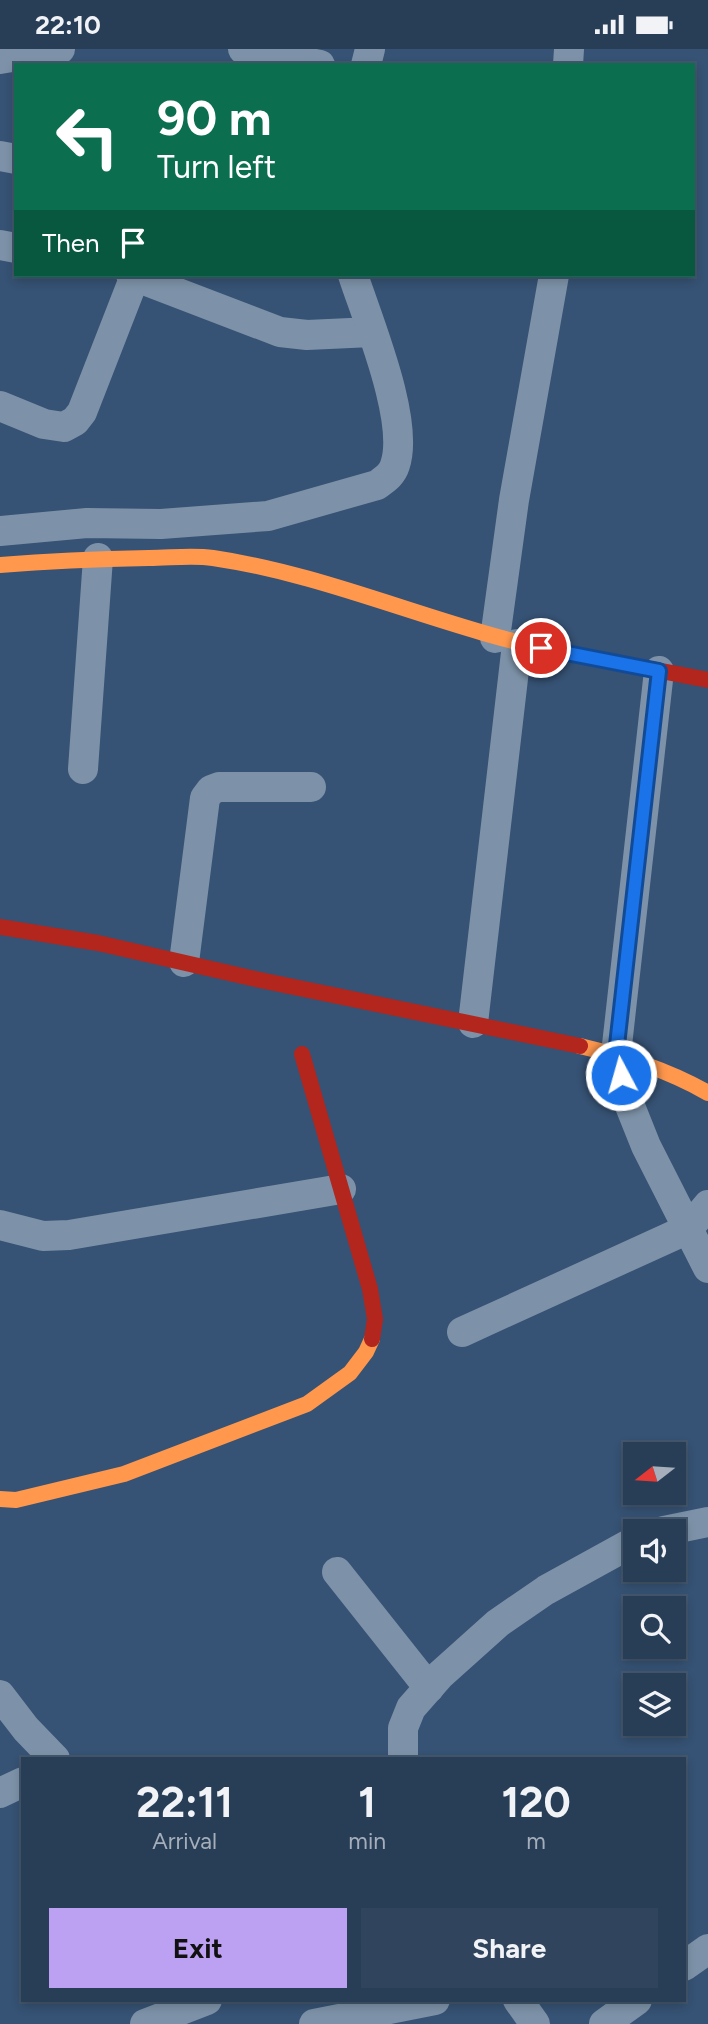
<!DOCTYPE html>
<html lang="en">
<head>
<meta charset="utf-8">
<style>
  body { margin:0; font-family:Figtree,sans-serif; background:#30455d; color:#f1f3f6; height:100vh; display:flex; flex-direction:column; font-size:26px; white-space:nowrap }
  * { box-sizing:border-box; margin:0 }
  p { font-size:23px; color:#a5aeba }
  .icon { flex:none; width:38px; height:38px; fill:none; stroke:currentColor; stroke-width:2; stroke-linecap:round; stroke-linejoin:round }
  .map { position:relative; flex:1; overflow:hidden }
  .side { position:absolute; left:21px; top:1708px; width:665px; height:245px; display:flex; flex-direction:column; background:#283e57; border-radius:0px; box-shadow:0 4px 10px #0003,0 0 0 2px #44576d }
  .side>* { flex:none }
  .banner { position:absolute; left:14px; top:14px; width:681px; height:214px; border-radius:0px; box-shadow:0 4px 10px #0003,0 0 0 2px #44576d; background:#0b6e4f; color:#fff; overflow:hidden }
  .needle { width:46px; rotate:253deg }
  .fabs { position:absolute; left:623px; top:1393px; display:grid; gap:14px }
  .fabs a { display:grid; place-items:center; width:63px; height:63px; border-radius:0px; background:#283e57; box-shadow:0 4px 10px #0003,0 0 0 2px #44576d; font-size:35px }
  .pin { position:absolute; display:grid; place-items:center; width:60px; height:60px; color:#fff; margin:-30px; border:4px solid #fff; border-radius:50%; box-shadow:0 2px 7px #0007 }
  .me { position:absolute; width:77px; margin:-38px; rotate:354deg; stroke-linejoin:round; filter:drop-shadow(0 0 5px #0008) }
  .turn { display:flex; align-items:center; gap:24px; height:147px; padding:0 28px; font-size:32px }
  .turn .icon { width:91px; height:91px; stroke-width:2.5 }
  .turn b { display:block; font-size:49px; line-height:60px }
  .then { display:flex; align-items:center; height:66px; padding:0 28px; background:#0003; gap:14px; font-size:26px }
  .eta { display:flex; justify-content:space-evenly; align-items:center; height:119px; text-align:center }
  .eta b { font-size:42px; font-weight:700; line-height:49px }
  .cta { display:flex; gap:14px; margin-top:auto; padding:14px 28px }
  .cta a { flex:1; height:80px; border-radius:0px; background:#bca0f2; color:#111; font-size:28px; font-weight:700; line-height:80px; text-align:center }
  .cta a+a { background:#30455d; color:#f1f3f6 }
  .status { display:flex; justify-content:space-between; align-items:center; height:49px; padding:0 35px; background:#283e57; direction:ltr }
  .status svg { height:19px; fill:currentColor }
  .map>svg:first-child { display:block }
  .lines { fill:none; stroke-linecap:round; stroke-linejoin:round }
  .street { stroke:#7d92a8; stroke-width:30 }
  .slow { stroke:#ff974d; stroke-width:16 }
  .jam { stroke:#b3261e; stroke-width:16 }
  .route-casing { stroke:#114b97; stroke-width:18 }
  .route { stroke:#1a73e8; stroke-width:12 }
</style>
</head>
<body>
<div class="status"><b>22:10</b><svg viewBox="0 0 49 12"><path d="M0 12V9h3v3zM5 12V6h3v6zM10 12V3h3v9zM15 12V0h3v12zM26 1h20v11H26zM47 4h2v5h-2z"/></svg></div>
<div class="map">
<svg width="708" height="1975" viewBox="0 0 708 1975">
  <rect width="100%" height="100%" fill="#365274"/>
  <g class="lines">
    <!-- street -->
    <g class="street">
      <polyline points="243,0 320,16"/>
      <polyline points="0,10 60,0"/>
      <polyline points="366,16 370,0"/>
      <polyline points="568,16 569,0"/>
      <polyline points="0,107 16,110"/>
      <polyline points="0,196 16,199"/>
      <polyline points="131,226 280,283 307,286 372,283"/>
      <polyline points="0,357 44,375 64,378 75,372 82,363 135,227"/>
      <path d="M 0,482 L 87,474 L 161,475 L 268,467 L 377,436 C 385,430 392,426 395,416 C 410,372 368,272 353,226"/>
      <polyline points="495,589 514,451 554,226"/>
      <polyline points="659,622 616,1005 626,1047 646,1097 708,1219"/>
      <polyline points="83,720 98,509"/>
      <polyline points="184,913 205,749 211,741 219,738 311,738"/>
      <polyline points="473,974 517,595"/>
      <polyline points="0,1176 43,1187 69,1186 341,1140"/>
      <polyline points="462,1283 688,1180 708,1156"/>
      <polyline points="664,1482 708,1473"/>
      <polyline points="337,1523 429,1639"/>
      <polyline points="0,1646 26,1680 55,1710"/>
      <polyline points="403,1710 403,1679 411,1659 440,1626 498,1574 546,1541 635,1492"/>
      <polyline points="0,1744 23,1733"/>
      <polyline points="684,1917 708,1900"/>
      <polyline points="518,1951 535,1975"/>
      <polyline points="145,1975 207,1951"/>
      <polyline points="314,1975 435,1951"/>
      <polyline points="604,1975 637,1951"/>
    </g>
    <!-- slow -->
    <g class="slow">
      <path d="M 0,516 C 50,512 99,510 149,509 C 170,509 192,506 213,509 C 335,527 447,582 567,604"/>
      <path d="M 580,997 C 626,1008 668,1021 708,1044"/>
      <polyline points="0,1450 16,1451 124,1425 307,1355 350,1324 366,1303 372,1290"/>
    </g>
    <!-- jam -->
    <g class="jam">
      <polyline points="567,604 708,631"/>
      <polyline points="0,878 98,894 260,931 580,997"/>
      <polyline points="302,1005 370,1240 375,1270 372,1290"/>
    </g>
  </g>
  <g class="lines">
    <defs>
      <polyline id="route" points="541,599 659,622 616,1005 621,1026"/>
    </defs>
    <!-- route casing -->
    <use href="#route" class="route-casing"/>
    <!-- route -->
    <use href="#route" class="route"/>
  </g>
</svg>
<div class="fabs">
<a><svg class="needle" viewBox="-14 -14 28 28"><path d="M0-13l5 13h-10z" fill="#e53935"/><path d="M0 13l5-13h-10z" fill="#a5aeba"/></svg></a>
<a><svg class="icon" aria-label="sound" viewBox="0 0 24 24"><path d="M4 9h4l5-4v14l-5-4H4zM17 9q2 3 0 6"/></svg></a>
<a><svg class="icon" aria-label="search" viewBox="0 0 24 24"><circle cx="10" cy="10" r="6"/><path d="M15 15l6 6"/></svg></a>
<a><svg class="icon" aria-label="layers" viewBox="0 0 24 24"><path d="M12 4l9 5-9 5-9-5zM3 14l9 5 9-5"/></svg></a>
</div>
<div class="pin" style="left:541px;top:599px;background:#d93025"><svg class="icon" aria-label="arrive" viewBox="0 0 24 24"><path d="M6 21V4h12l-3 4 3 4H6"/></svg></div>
<svg class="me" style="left:621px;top:1026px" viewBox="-20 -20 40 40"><circle r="17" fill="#1a73e8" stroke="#fff" stroke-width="3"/><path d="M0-11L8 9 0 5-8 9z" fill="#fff"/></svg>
<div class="banner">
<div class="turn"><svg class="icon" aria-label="left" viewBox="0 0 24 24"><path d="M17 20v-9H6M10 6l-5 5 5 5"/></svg><div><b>90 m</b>Turn left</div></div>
<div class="then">Then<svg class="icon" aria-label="arrive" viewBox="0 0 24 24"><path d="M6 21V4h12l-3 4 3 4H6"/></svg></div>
</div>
<section class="side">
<div class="eta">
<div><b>22:11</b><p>Arrival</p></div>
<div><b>1</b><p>min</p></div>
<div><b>120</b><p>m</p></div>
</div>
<div class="cta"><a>Exit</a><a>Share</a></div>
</section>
</div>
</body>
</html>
